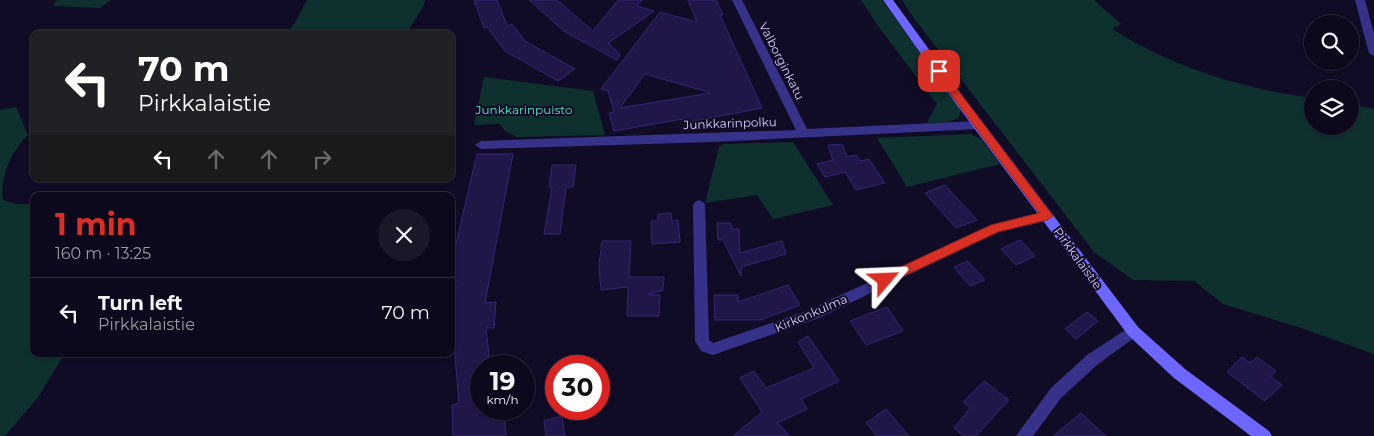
<!DOCTYPE html>
<html lang="en">
<head>
<meta charset="utf-8">
<style>
  body { margin:0; font-family:Montserrat,sans-serif; background:#1b1729; color:#f1f3f6; height:100vh; display:flex; flex-direction:column; font-size:19px; white-space:nowrap }
  * { box-sizing:border-box; margin:0 }
  p { font-size:16px; color:#9a9aa3 }
  .icon { flex:none; width:28px; height:28px; fill:none; stroke:currentColor; stroke-width:2; stroke-linecap:round; stroke-linejoin:round }
  .map { position:relative; flex:1; overflow:hidden }
  .details { position:absolute; left:30px; top:192px; width:425px; height:165px; display:flex; flex-direction:column; background:#0d091c; border-radius:10px; box-shadow:0 1px 4px #0004,0 0 0 1px #2d2a3b }
  .details>* { flex:none }
  .hud { position:absolute; left:30px; top:30px; width:425px; height:152px; border-radius:10px; box-shadow:0 1px 4px #0004,0 0 0 1px #2d2a3b; background:#202124; color:#fff; overflow:hidden }
  .tools { position:absolute; left:1304px; top:15px; display:grid; gap:10px }
  .tools a { display:grid; place-items:center; width:55px; height:55px; border-radius:50%; background:#0d091c; box-shadow:0 1px 4px #0004,0 0 0 1px #2d2a3b; font-size:25px }
  .speed { position:absolute; left:470px; top:355px; display:flex; gap:10px; font-size:25px; font-weight:700; text-align:center }
  .speed>* { display:grid; place-content:center; width:65px; height:65px; border-radius:50%; background:#0d091c; box-shadow:0 1px 4px #0004,0 0 0 1px #2d2a3b; line-height:1 }
  .speed small { font-size:12px; font-weight:400 }
  .speed .limit { border:8px solid #d22; background:#fff; color:#111 }
  .pin { position:absolute; display:grid; place-items:center; width:42px; height:42px; color:#fff; margin:-21px; border-radius:10px; box-shadow:0 2px 8px #0006 }
  .me { position:absolute; width:55px; margin:-28px; rotate:64deg; stroke-linejoin:round; filter:drop-shadow(0 0 4px #0008) }
  .turn { display:flex; align-items:center; gap:18px; height:105px; padding:0 25px; font-size:22px }
  .turn .icon { width:65px; height:65px; stroke-width:2.5 }
  .turn b { display:block; font-size:35px; line-height:42px }
  .lanes { display:flex; align-items:center; height:48px; padding:0 25px; background:#0003; justify-content:center; gap:25px; direction:ltr }
  .lanes .off { opacity:.35 }
  .round { display:grid; place-items:center; flex:none; width:52px; height:52px; border-radius:26px; background:#1b1729 }
  .headline { display:flex; align-items:center; justify-content:space-between; height:85px; padding:0 25px }
  h1 { font-size:30px; font-weight:700; line-height:38px; color:#d93025 }
  ul { padding:0; list-style:none }
  li { display:flex; align-items:center; gap:15px; height:70px; padding:0 25px; border-top:1px solid #2d2a3b }
  li div { flex:1 }
  li b { display:block; font-size:19px }
  li em { font-style:normal }
  .map>svg:first-child { display:block }
  .green { fill:#0e302f }
  .building { fill:#211648; stroke:#362577; fill-rule:evenodd }
  .lines { fill:none; stroke-linecap:round; stroke-linejoin:round }
  .street { fill:#363289; fill-rule:evenodd }
  .secondary { fill:#6d67ff; fill-rule:evenodd }
  .route { fill:#d93025; stroke:#8d1f18 }
  .labels { text-anchor:middle; dominant-baseline:central; stroke-width:4; stroke-linejoin:round; paint-order:stroke }
  .street-label { font-size:12px; fill:#d6d0ff; stroke:#110c25 }
  .park-label { font-size:12px; fill:#4fecc6; stroke:#110c25 }
</style>
</head>
<body>
<div class="map">
<svg width="1374" height="436" viewBox="0 0 1374 436">
  <rect width="100%" height="100%" fill="#110c25"/>
  <!-- green -->
  <g class="green">
    <polygon points="57,0 111,0 100,8 53,6"/>
    <polygon points="307,0 425,0 423,7 406,34 286,34 295,23"/>
    <path d="M 861,0 L 882,0 L 959,106 C 966,125 939,122 927,123 L 937,104 L 881,30 Z"/>
    <path d="M 902,0 L 1094,0 L 1121,24 L 1112,29 C 1174,68 1241,88 1312,98 L 1312,126 L 1350,126 L 1350,104 L 1374,109 L 1374,354 L 1304,329 L 1223,304 L 1194,281 L 1133,280 L 1094,252 L 913,17 Z"/>
    <polygon points="484,77 593,91 605,135 517,137 505,131 500,124 474,125"/>
    <path d="M 16,107 L 28,135 C 11,151 0,177 3,200 L 16,204 L 34,204 L 34,354 L 64,354 L 39,396 L 5,436 L 0,436 L 0,110 Z"/>
    <polygon points="970,134 981,139 1000,164 907,187 877,138"/>
    <polygon points="793,142 833,205 773,219 757,195 705,203 719,147 724,144"/>
  </g>
  <!-- building -->
  <g class="building">
    <polygon points="474,0 497,0 507,26 512,24 525,41 575,69 558,81 505,51 487,27 484,28"/>
    <polygon points="529,0 557,0 593,31 618,0 642,0 637,6 654,11 608,43 620,54 617,60 565,32"/>
    <path d="M 688,0 L 716,0 L 723,15 L 720,15 L 762,108 L 684,123 L 683,119 L 614,131 L 609,113 L 614,112 L 608,91 L 601,89 L 660,12 L 697,22 ZM 645,74 L 711,93 L 620,108 Z"/>
    <polygon points="842,144 847,157 856,155 860,161 869,159 885,183 856,190 845,172 825,177 817,164 833,160 828,145"/>
    <polygon points="477,154 513,154 485,303 496,302 494,328 486,328 490,366 481,366 481,409 504,409 506,436 453,436 452,405 459,403 452,319 456,286 451,286 451,265"/>
    <polygon points="552,165 576,165 573,187 566,187 560,234 544,234 552,187 549,187"/>
    <polygon points="945,185 977,220 956,228 925,193"/>
    <polygon points="671,213 672,221 678,220 680,242 652,244 651,221 658,221 658,214"/>
    <polygon points="717,223 731,223 732,229 739,229 740,253 782,241 786,254 741,267 741,276 723,240 718,240"/>
    <polygon points="1020,240 1035,256 1016,265 1001,249"/>
    <polygon points="602,241 631,241 629,277 664,277 663,290 648,294 660,295 659,316 627,316 628,287 601,290 599,266"/>
    <polygon points="968,261 985,280 970,286 954,267"/>
    <polygon points="788,285 800,305 760,320 715,320 714,295 738,295 738,302"/>
    <polygon points="887,307 903,331 866,345 850,321"/>
    <polygon points="1087,312 1098,321 1076,339 1065,329"/>
    <polygon points="808,336 839,381 801,399 807,409 777,423 790,436 733,436 762,412 740,378 754,371 766,388 814,368 798,342"/>
    <polygon points="1242,357 1250,363 1257,357 1276,371 1270,376 1282,385 1265,401 1227,372"/>
    <polygon points="984,381 1009,400 976,436 964,436 954,428 970,408 963,402"/>
    <polygon points="886,409 909,436 877,436 866,423"/>
    <polygon points="1081,413 1106,436 1053,436"/>
    <polygon points="562,416 565,436 546,436 544,421"/>
  </g>
  <g class="lines">
    <!-- street -->
    <g class="street">
      <polygon points="732,0 742,0 807,129 979,121 985,125 979,129 712,142 481,149 475,145 481,141 796,130"/>
      <polygon points="1355,0 1365,0 1374,34 1374,56 1369,53"/>
      <polygon points="699,200 703,202 705,205 709,340 713,343 809,310 991,225 1047,211 1051,213 1053,216 1051,219 1047,221 998,232 819,318 713,355 701,351 695,341 693,205 695,202"/>
      <polygon points="1133,325 1138,327 1140,331 1138,335 1097,365 1061,398 1033,436 1016,436 1051,388 1087,355"/>
    </g>
    <!-- secondary -->
    <polygon class="secondary" points="883,0 893,0 965,99 1138,327 1185,369 1269,431 1272,436 1251,436 1174,378 1128,335 957,105"/>
  </g>
  <!-- route -->
  <polygon class="route" points="939,68 942,69 1053,216 1047,220 998,232 885,285 881,283 879,280 881,276 991,225 1039,213 935,73 935,69"/>
  <g class="labels">
    <!-- street labels -->
    <g class="street-label">
      <text transform="translate(782 61) rotate(63)">Valborginkatu</text>
      <text transform="translate(730 123) rotate(-2)">Junkkarinpolku</text>
      <text transform="translate(1078 258) rotate(54)">Pirkkalaistie</text>
      <text transform="translate(811 313) rotate(-23)">Kirkonkulma</text>
    </g>
    <!-- park labels -->
    <g class="park-label">
      <text x="524" y="109">Junkkarinpuisto</text>
    </g>
  </g>
</svg>
<div class="tools">
<a><svg class="icon" aria-label="search" viewBox="0 0 24 24"><circle cx="10" cy="10" r="6"/><path d="M15 15l6 6"/></svg></a>
<a><svg class="icon" aria-label="layers" viewBox="0 0 24 24"><path d="M12 4l9 5-9 5-9-5zM3 14l9 5 9-5"/></svg></a>
</div>
<div class="speed"><div>19<small>km/h</small></div><div class="limit">30</div></div>
<div class="pin" style="left:939px;top:71px;background:#d93025"><svg class="icon" aria-label="arrive" viewBox="0 0 24 24"><path d="M6 21V4h12l-3 4 3 4H6"/></svg></div>
<svg class="me" style="left:885px;top:280px" viewBox="-20 -20 40 40"><path d="M0-17L14 15 0 8-14 15z" fill="#d93025" stroke="#fff" stroke-width="4"/></svg>
<div class="hud">
<div class="turn"><svg class="icon" aria-label="left" viewBox="0 0 24 24"><path d="M17 20v-9H6M10 6l-5 5 5 5"/></svg><div><b>70 m</b>Pirkkalaistie</div></div>
<div class="lanes"><svg class="icon" aria-label="left" viewBox="0 0 24 24"><path d="M17 20v-9H6M10 6l-5 5 5 5"/></svg><svg class="icon off" aria-label="ahead" viewBox="0 0 24 24"><path d="M12 20V5M6 11l6-6 6 6"/></svg><svg class="icon off" aria-label="ahead" viewBox="0 0 24 24"><path d="M12 20V5M6 11l6-6 6 6"/></svg><svg class="icon off" aria-label="right" viewBox="0 0 24 24"><path d="M7 20v-9h11M14 6l5 5-5 5"/></svg></div>
</div>
<section class="details">
<div class="headline"><div><h1>1 min</h1><p>160 m · 13:25</p></div><a class="round"><svg class="icon" aria-label="close" viewBox="0 0 24 24"><path d="M6 6l12 12M18 6L6 18"/></svg></a></div>
<ul>
<li><svg class="icon" aria-label="left" viewBox="0 0 24 24"><path d="M17 20v-9H6M10 6l-5 5 5 5"/></svg><div><b>Turn left</b><p>Pirkkalaistie</p></div><em>70 m</em></li>
</ul>
</section>
</div>
</body>
</html>
